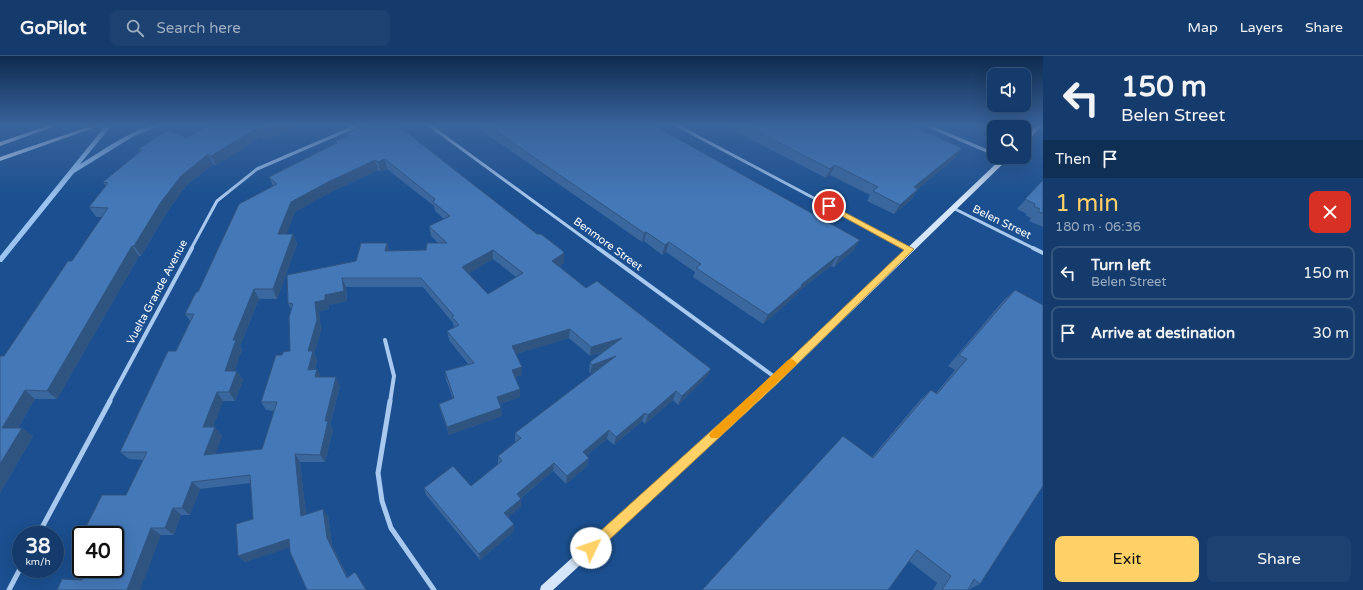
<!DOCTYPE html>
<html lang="en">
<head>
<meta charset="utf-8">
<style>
  body { margin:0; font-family:"Varela Round",sans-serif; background:#1d4271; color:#f1f3f6; height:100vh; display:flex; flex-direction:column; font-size:15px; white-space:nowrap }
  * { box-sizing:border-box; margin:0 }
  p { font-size:13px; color:#9dadc1 }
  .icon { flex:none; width:22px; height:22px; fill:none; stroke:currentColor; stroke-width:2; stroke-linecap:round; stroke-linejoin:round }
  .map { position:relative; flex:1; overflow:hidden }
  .details { display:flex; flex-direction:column; background:#143b6b; width:320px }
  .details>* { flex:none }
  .top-card { background:#143b6b; color:#f1f3f6; overflow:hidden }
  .fabs { position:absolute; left:987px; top:12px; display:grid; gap:8px }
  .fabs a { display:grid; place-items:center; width:44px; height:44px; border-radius:8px; background:#143b6b; box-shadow:0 4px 16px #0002,0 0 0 1px #33557e; font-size:20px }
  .speed { position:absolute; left:12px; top:470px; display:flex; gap:8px; font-size:20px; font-weight:700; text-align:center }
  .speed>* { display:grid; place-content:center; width:52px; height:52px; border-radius:50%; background:#143b6b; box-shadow:0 4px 16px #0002,0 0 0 1px #33557e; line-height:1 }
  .speed small { font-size:10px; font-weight:400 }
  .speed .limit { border:2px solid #111; border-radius:6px; background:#fff; color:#111 }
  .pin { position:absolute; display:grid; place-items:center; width:34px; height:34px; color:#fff; margin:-17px; border:2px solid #fff; border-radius:50%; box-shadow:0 1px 4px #0007 }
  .me { position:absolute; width:44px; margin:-22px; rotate:48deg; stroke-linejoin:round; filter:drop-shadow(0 0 3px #0008) }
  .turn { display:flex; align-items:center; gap:14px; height:84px; padding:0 12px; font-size:18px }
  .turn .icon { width:52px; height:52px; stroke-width:2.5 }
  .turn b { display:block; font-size:28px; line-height:34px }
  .then { display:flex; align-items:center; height:38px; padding:0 12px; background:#0003; gap:8px; font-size:15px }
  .round { display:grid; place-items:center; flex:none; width:42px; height:42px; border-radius:8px; background:#1d4271 }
  .head { display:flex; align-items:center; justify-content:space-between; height:68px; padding:0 12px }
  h1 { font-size:24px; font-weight:600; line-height:30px; color:#ffd166 }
  .button { display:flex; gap:8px; margin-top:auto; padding:8px 12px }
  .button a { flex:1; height:46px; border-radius:8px; background:#ffd166; color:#111; font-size:16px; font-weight:600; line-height:46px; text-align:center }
  .button a+a { background:#1d4271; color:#f1f3f6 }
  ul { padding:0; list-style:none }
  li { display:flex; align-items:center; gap:12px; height:54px; margin:0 8px 6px; padding:0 4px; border:2px solid #33557e; border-radius:8px }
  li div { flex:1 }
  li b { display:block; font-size:15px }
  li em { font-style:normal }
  header { display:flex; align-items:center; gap:24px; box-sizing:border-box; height:56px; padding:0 20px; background:#143b6b; border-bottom:1px solid #33557e }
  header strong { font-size:19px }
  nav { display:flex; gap:22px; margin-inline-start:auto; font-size:14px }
  .search { width:280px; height:36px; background:#1d4271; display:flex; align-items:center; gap:10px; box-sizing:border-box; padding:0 14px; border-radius:8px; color:#9dadc1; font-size:15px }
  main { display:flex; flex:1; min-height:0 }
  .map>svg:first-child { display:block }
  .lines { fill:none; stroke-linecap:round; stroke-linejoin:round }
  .stream { fill:#9cc4f0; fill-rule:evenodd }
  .street-far2 { stroke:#a9c9ee; stroke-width:3 }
  .street-far1 { stroke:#a9c9ee; stroke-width:4 }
  .street { stroke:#a9c9ee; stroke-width:5 }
  .secondary { fill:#d6e6fa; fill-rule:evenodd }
  .wall { fill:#3a679d; fill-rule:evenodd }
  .shaded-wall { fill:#305480 }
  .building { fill:#4478b7; stroke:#305480; fill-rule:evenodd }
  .route { fill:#ffd166; stroke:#a68842 }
  .slow { fill:#f59e0b }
  .labels { text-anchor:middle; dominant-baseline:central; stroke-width:3.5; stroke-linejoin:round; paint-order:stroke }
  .street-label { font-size:11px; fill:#fff; stroke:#1b4f8f }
</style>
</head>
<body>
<header>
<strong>GoPilot</strong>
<div class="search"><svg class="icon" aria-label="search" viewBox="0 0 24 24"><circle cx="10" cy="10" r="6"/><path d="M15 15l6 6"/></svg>Search here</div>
<nav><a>Map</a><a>Layers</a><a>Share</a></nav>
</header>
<main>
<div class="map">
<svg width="1043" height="534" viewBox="0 0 1043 534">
  <rect width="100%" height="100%" fill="#1b4f8f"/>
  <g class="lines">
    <!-- stream -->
    <path class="stream" d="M 106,69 L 112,69 L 80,108 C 101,96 138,68 162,69 L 134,80 L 74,117 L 2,206 L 0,206 L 0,200 Z"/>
    <!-- street-far2 -->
    <g class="street-far2">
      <polyline points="429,69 599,193"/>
      <polyline points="676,69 910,193"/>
      <polyline points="926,69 994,98"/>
      <polyline points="953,152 1035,193"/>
      <polyline points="191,193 217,145 257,113 359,69"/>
    </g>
    <!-- street-far1 -->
    <g class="street-far1">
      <polyline points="598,192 776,322"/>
      <polyline points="908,192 910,193"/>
      <polyline points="1033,192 1043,197"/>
      <polyline points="385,284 394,320 390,346"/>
      <polyline points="109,346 192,192"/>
    </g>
    <!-- street -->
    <g class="street">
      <polyline points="390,345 378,417 382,445 391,472 434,534"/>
      <polyline points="38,479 110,345"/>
      <polyline points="9,534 21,511"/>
    </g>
    <!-- secondary -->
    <g class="secondary">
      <polygon points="50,69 58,69 0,90 0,86"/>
      <polygon points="94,69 102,69 0,105 0,101"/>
      <polygon points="1037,69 1043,69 1026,86 1024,87 1024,82"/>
      <polygon points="1003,101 1010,101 780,325 553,534 540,534 541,530 774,319"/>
    </g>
  </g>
  <!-- wall -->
  <g class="wall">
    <polygon points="210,69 302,69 288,75 264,84 261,81 216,109 213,108 186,130 167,156 141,200 139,200 57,343 35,343 18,372 33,380 0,437 0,300 4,300 72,205 102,161 96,161 89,151 106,130 103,126 140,96 138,93 187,82"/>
    <polygon points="474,69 653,69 854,194 834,211 831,210 799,235 797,239 763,268 693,221 695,216 666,196 662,199 644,185 642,186"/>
    <polygon points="723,69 909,69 955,102 918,133 912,143 894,158 867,145 870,139 830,119 826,122"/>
    <polygon points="970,69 991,69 984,75"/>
    <path d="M 347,77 L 564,207 L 559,210 L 586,232 L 707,321 L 678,349 L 673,344 L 645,368 L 642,365 L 614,389 L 607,383 L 586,400 L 589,402 L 587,410 L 566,428 L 553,415 L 521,442 L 521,450 L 508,461 L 514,475 L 480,504 L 426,439 L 424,432 L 471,430 L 498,408 L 498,400 L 516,386 L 515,385 L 515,377 L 596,316 L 590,318 L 589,315 L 590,306 L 604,296 L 590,300 L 569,282 L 516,298 L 522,311 L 522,319 L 515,321 L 520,341 L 500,348 L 501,352 L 502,360 L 449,379 L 441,356 L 439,348 L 453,343 L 446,324 L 445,315 L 468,308 L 449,284 L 447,275 L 454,271 L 453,267 L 423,231 L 346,231 L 347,245 L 329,249 L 329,253 L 319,255 L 321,274 L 314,298 L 317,304 L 315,314 L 317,313 L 321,321 L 340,330 L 330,369 L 333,374 L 325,406 L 300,406 L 306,459 L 328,460 L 332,489 L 348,521 L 359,522 L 367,534 L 290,491 L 245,506 L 238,500 L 253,463 L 251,427 L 200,433 L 190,459 L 181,459 L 174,479 L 161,479 L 82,524 L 102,478 L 97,478 L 86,471 L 126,439 L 143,404 L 129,403 L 120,396 L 176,295 L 190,265 L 185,258 L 198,236 L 273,130 L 269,121 L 336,87 L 336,85 L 348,80 ZM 387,113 L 434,150 L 435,155 L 444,163 L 429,170 L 431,180 L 438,187 L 426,194 L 389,195 L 387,187 L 288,247 L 291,253 L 290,295 L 282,299 L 261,346 L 266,354 L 275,355 L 262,393 L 215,398 L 222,380 L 213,371 L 223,345 L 235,345 L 243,324 L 237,315 L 234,315 L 242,293 L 240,290 L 259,243 L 277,243 L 297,188 L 293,178 L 286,178 L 295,156 L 331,136 L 378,114 L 380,116 ZM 493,203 L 516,221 L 488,238 L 468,218 Z"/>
    <polygon points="1043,124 1043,171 1029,165 1031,162 1025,159 1027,158 1017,153"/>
    <polygon points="1015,234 980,528 968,534 933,534 937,527 909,505 872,401 920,344 931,334 936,337 955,314 948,310 1003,245"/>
  </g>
  <!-- shaded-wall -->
  <g class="shaded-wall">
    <polygon points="275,69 302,69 288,75 264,84 260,74"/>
    <polygon points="988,69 991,69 984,75"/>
    <polygon points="257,72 261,81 216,109 211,100"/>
    <polygon points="962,92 955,102 908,141 914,131"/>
    <polygon points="208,98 213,108 186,130 167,156 141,200 134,190 161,146 181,120"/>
    <polygon points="385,103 387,113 380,116 378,106"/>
    <polygon points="375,104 378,114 331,136 295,156 283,188 278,178 291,146 328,126"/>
    <polygon points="835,109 830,119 826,122 830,113"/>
    <polygon points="918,133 912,143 894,158 900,149"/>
    <polygon points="646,176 644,185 642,186 644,177"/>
    <polygon points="293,178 297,188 277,243 273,233"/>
    <polygon points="860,184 854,194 834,211 839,201"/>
    <polygon points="669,186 666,196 662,199 665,189"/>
    <polygon points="387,187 389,197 385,195"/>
    <polygon points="132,190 139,200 57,343 47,335"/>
    <polygon points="493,194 493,203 463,221 462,211"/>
    <polygon points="564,197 564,207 552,215 552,205"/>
    <polygon points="837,200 831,210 799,235 797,239 763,268 768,259 801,229"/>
    <polygon points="342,222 346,231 347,245 329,249 329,253 319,255 321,274 314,298 317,304 313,323 308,314 308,295 315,246 325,239"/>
    <polygon points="254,233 259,243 240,290 242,293 232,324 225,315 233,284"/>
    <polygon points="570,273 569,282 513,299 512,290"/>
    <polygon points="622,282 620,291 590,300 591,291"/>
    <polygon points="616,300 614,309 590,318 592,309"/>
    <polygon points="522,311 522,319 512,322 512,314"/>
    <polygon points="317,313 322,322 315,321"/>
    <polygon points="711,313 707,321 678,349 682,340"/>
    <polygon points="237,315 243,324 235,345 229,336"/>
    <polygon points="336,321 340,330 330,369 333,374 325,406 320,399 325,365"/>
    <polygon points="520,333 520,341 497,349 497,341"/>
    <polygon points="25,334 35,343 13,380 2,372"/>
    <polygon points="676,335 673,344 645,368 648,359"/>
    <polygon points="217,336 223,345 210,380 203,371"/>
    <polygon points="501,352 502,360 449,379 447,371"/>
    <polygon points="645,357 642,365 614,389 616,381"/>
    <polygon points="215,371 222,380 212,407 204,399"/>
    <polygon points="22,372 33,380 0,437 0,408"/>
    <polygon points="609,374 607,383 581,404 583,396"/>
    <polygon points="295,398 300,406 307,467 301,460"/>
    <polygon points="589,402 587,410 566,428 567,420"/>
    <polygon points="554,407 553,415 517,445 517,438"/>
    <polygon points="192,426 200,433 190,459 182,452"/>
    <polygon points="521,443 521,450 505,464 504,457"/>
    <polygon points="173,452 181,459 174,479 165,472"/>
    <polygon points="323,453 328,460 332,489 351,528 347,522 327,482"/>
    <polygon points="514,468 514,475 480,504 479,498"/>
    <polygon points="151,472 161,479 140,534 127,534"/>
    <polygon points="289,483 295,490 245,506 238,500"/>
    <polygon points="355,516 367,534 366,534"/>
  </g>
  <!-- building -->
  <g class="building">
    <polygon points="210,69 275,69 260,74 257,72 211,100 208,98 181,120 161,146 134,190 132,190 47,335 25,334 2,372 22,372 0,408 0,300 4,300 68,205 72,205 108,152 89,151 108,127 103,126 142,94 138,93 168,74 187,82"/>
    <path d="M 367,69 L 397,69 L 537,178 L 541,178 L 563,195 L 564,197 L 552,205 L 586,232 L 597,225 L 711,313 L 682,340 L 676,335 L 648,359 L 645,357 L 616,381 L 609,374 L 583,396 L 589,402 L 567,420 L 554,407 L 517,438 L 521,443 L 504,457 L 514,468 L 479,498 L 424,432 L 453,410 L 471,430 L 502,405 L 498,400 L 521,382 L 515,377 L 616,300 L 592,309 L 590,306 L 622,282 L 591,291 L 570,273 L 512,290 L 522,311 L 512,314 L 520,333 L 497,341 L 501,352 L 447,371 L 439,348 L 454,342 L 445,315 L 474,307 L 447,275 L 459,269 L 452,261 L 454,260 L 421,222 L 342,222 L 344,235 L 325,239 L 325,244 L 315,246 L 317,264 L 308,295 L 313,295 L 308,314 L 317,313 L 315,321 L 336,321 L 325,365 L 328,365 L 320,399 L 295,398 L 301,460 L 323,453 L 327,482 L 347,522 L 355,516 L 366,534 L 307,534 L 290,496 L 289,483 L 238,500 L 236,468 L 253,463 L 250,419 L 192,426 L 182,452 L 173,452 L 165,472 L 151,472 L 127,534 L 57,534 L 62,523 L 82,524 L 87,513 L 115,513 L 115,479 L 102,479 L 105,472 L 86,471 L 102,439 L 126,439 L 147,396 L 120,396 L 168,295 L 176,295 L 194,258 L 185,258 L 196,236 L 198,236 L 239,148 L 277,128 L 269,121 L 337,87 L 336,85 L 349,80 L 347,77 ZM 385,103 L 435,143 L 433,146 L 450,160 L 429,170 L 447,187 L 427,187 L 426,194 L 385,195 L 387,187 L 361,187 L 356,205 L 287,219 L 288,247 L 293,248 L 289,261 L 290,295 L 283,296 L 282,299 L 276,299 L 261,346 L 277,346 L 262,393 L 204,399 L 215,371 L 203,371 L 217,336 L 229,336 L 237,315 L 225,315 L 236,284 L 233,284 L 254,233 L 273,233 L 293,178 L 278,178 L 291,146 L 328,126 L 375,104 L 378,106 ZM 493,194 L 523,217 L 488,238 L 462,211 Z"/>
    <polygon points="487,69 653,69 860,184 839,201 837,200 801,229 802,230 768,259 696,212 701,208 669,186 665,189 646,176 644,177"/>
    <polygon points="745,69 909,69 962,92 914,131 918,133 900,149 873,135 878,131 835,109 830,113"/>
    <polygon points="1043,124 1043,158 1038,155 1040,153 1034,150 1035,148 1025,143"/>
    <polygon points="1015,234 1043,249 1043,430 980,528 974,523 968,534 942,534 951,520 917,494 888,534 702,534 843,380 873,402 931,334 937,338 967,303 959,299"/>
  </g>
  <!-- sky -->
  <linearGradient id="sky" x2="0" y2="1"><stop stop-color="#0f2b4f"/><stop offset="0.48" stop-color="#39639b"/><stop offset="1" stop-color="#39639b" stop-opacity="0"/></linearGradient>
  <rect width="1043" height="144" fill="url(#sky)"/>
  <!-- route -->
  <polygon class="route" points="829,148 914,193 780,325 595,497 591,498 586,497 585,492 586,488 773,319 904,194 827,152 825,150"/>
  <!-- slow -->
  <polygon class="slow" points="792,303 797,307 795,310 718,382 711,382 709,379 711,376 788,304"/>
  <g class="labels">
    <!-- street labels -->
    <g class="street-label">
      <text transform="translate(1002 166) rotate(26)">Belen Street</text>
      <text transform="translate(608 188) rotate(36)">Benmore Street</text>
      <text transform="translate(157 236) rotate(-62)">Vuelta Grande Avenue</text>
    </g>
  </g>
</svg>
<div class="fabs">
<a><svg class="icon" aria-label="sound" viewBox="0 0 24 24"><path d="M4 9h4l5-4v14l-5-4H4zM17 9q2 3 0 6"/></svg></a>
<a><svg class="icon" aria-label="search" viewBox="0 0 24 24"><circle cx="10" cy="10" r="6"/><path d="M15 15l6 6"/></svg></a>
</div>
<div class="speed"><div>38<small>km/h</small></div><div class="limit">40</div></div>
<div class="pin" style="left:829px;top:150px;background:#d93025"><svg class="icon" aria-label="arrive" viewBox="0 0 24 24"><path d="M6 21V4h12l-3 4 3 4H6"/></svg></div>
<svg class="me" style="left:591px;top:492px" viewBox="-20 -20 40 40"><circle r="19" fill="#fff"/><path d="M0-13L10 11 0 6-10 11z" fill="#ffd166"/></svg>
</div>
<section class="details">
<div class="top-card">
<div class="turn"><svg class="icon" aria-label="left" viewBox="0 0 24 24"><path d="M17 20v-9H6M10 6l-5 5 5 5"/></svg><div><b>150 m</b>Belen Street</div></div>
<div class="then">Then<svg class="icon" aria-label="arrive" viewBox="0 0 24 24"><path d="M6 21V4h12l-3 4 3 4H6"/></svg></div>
</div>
<div class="head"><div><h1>1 min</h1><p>180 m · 06:36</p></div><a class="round" style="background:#d93025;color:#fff"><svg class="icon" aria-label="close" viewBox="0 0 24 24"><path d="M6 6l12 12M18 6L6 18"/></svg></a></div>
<ul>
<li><svg class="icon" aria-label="left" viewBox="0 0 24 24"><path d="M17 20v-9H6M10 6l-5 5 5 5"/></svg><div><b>Turn left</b><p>Belen Street</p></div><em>150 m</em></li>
<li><svg class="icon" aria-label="arrive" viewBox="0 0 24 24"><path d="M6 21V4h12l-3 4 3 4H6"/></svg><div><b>Arrive at destination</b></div><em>30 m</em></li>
</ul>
<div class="button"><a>Exit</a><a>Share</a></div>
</section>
</main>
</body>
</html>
